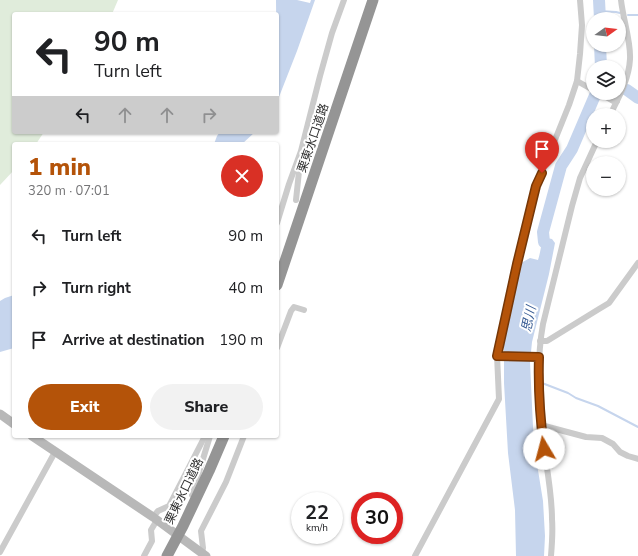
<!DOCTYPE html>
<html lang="en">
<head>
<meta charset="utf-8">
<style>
  body { margin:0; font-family:"Nunito Sans","Noto Sans JP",sans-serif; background:#f2f2f2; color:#202124; height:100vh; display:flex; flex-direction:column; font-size:15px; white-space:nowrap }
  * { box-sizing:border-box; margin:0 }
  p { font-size:13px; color:#757577 }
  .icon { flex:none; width:22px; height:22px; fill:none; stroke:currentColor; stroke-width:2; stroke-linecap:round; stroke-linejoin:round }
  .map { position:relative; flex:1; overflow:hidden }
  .side { position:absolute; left:12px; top:142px; width:267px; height:296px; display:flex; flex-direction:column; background:#fff; border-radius:4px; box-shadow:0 1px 3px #0004 }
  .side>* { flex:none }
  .banner { position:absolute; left:12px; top:12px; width:267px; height:122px; border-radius:4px; box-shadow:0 1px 3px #0004; background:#fff; color:#202124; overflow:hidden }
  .needle { width:26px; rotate:75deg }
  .tools { position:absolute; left:586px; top:12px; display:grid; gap:8px }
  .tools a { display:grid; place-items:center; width:40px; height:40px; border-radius:50%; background:#fff; box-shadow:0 1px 3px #0004; font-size:20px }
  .speed { position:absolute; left:291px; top:492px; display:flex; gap:8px; font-size:20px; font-weight:700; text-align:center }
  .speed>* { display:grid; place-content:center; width:52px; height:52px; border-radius:50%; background:#fff; box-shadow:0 1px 3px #0004; line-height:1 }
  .speed small { font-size:10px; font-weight:400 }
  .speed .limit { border:6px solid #d22; background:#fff; color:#111 }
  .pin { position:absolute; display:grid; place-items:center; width:34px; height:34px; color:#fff; margin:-41px -17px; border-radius:50% 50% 50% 0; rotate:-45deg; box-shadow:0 0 4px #0007 }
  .pin .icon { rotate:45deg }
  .me { position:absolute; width:44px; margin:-22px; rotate:352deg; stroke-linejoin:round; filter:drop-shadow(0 0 3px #0008) }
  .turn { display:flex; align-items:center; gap:14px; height:84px; padding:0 16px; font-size:18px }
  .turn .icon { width:52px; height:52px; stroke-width:2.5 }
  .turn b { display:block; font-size:28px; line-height:34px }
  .lanes { display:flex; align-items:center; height:38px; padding:0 16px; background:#0003; justify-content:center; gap:20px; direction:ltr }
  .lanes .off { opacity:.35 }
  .round { display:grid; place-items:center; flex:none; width:42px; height:42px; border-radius:21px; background:#f2f2f2 }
  .headline { display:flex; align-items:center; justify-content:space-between; height:68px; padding:0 16px }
  h1 { font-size:24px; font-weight:800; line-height:30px; color:#b45309 }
  .primary-button { display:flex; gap:8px; margin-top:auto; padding:8px 16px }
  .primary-button a { flex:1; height:46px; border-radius:24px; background:#b45309; color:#fff; font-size:16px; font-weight:800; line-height:46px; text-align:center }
  .primary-button a+a { background:#f2f2f2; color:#202124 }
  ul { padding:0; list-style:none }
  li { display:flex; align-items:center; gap:12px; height:52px; padding:0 16px }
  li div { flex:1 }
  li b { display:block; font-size:15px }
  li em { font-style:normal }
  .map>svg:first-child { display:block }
  .green { fill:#e0ecdb }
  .water { fill:#c6d5ed }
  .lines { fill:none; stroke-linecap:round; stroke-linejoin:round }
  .stream { stroke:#c6d5ed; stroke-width:2 }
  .river { stroke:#c6d5ed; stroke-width:12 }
  .street { stroke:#cbcbcb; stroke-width:6 }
  .secondary { stroke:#b8b8b8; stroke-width:9 }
  .highway { stroke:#959595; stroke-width:11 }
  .route-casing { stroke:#753606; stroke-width:10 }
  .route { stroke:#b45309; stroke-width:7 }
  .labels { text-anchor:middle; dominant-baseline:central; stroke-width:4; stroke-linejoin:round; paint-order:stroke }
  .street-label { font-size:12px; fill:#2e2e2e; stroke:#fff }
  .water-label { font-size:13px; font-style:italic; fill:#385c94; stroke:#fff }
</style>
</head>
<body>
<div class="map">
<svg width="638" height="556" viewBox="0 0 638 556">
  <rect width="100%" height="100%" fill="#fff"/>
  <!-- green -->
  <polygon class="green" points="0,0 118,0 112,14 14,14 14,132 44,132 36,144 14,144 14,170 0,185"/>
  <!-- water -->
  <g class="water">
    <polygon points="276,0 297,0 310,3 311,0 315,0 297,51 277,102"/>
    <polygon points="220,132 255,132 242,144 214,144 217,136"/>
    <path d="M 545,225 L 547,238 L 552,239 L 555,243 L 549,274 L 532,342 L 530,362 L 533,427 L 537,464 L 543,501 L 545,536 L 544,556 L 516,556 L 515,510 L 508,453 L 504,383 L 504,343 L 519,268 L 521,263 L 530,258 L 538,260 C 540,254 541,247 542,241 C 543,234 542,232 545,225 Z"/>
    <polygon points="14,295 14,348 0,352 0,301 5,298"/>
  </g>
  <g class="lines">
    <!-- stream -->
    <g class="stream">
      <polyline points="599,11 616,12 620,13"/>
      <polyline points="628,15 638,15"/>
      <polyline points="542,383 568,393 576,398 598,406 638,427"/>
    </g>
    <!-- river -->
    <g class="river">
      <polyline points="599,0 600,19"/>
      <polyline points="600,45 601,67"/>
      <polyline points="619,87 627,90 638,98"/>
      <polyline points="544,242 543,232 561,166 572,149 596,93"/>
    </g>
    <!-- street -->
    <g class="street">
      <polyline points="577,81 593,90"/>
      <polyline points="599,93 613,101 617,101"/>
      <path d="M 610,115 C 619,97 629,79 630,59 C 631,41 623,19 621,0"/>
      <polyline points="296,200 300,162"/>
      <polyline points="277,223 289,184 301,151 320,76 332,33 344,0"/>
      <polyline points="540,341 547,341 599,309 609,303 638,263"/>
      <polyline points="277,348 291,311 294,307 304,310"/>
      <polyline points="497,355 539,357"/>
      <polyline points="541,425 586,437 602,438 613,444 620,452 628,456 638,459"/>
      <polyline points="192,495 210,436"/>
      <polyline points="153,517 158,511 169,506 205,436"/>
      <polyline points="0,552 55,452"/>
      <polyline points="202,553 203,548 201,531 226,482 244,436"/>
      <polyline points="144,556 152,541 151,530 157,520"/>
      <polyline points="415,556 499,399 497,355 517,263 536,187 569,105 577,81 580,54 582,25 580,0"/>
      <path d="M 551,556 C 552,544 553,531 552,519 C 552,488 544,456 541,425 C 538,391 537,357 543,324 L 572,206 L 580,178 L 597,141"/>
    </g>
    <!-- secondary -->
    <g class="secondary">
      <polyline points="0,414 14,424"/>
      <polyline points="32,436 153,517 206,556"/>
    </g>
    <!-- highway -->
    <g class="highway">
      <polyline points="277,285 373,0"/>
      <polyline points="167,556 183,526 209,471 224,436"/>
    </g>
  </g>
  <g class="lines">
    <defs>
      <path id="route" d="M 542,173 L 536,186 L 517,264 L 497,356 L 539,357 C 538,388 540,418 544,449"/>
    </defs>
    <!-- route casing -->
    <use href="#route" class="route-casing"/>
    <!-- route -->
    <use href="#route" class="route"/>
  </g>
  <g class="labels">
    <!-- street labels -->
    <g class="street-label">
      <text transform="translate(313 138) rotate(-71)">栗東水口道路</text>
      <text transform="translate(184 491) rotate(-64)">栗東水口道路</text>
    </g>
    <!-- water labels -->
    <g class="water-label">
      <text transform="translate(529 319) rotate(-78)">思川</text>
    </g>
  </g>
</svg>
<div class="tools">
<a><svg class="needle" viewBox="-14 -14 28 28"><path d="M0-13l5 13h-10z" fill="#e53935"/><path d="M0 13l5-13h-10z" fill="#757577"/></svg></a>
<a><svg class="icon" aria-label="layers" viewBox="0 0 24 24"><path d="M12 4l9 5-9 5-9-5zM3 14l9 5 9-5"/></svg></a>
<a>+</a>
<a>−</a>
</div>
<div class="speed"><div>22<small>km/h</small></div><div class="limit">30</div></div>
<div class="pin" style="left:542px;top:173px;background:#d93025"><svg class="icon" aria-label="arrive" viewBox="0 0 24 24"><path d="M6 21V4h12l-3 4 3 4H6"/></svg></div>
<svg class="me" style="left:544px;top:449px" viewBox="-20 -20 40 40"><circle r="19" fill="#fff"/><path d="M0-13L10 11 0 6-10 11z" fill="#b45309"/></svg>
<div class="banner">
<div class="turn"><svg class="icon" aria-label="left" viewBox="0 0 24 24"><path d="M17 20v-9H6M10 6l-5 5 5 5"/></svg><div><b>90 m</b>Turn left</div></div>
<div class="lanes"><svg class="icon" aria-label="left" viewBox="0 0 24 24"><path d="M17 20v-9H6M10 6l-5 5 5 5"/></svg><svg class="icon off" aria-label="ahead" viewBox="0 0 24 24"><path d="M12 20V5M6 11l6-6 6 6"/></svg><svg class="icon off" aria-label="ahead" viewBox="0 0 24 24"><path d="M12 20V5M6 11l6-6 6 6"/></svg><svg class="icon off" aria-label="right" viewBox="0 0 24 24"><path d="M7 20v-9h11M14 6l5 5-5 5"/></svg></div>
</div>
<section class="side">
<div class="headline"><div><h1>1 min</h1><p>320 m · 07:01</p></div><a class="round" style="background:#d93025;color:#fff"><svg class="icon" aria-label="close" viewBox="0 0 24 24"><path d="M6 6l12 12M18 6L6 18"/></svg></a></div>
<ul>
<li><svg class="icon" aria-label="left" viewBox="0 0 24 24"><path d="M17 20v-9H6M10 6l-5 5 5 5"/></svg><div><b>Turn left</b></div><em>90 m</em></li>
<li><svg class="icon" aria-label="right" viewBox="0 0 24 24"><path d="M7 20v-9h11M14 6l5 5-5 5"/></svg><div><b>Turn right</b></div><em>40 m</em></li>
<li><svg class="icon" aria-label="arrive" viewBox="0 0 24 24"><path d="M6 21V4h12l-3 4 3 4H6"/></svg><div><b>Arrive at destination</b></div><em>190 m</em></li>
</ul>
<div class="primary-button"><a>Exit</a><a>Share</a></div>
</section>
</div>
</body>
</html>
